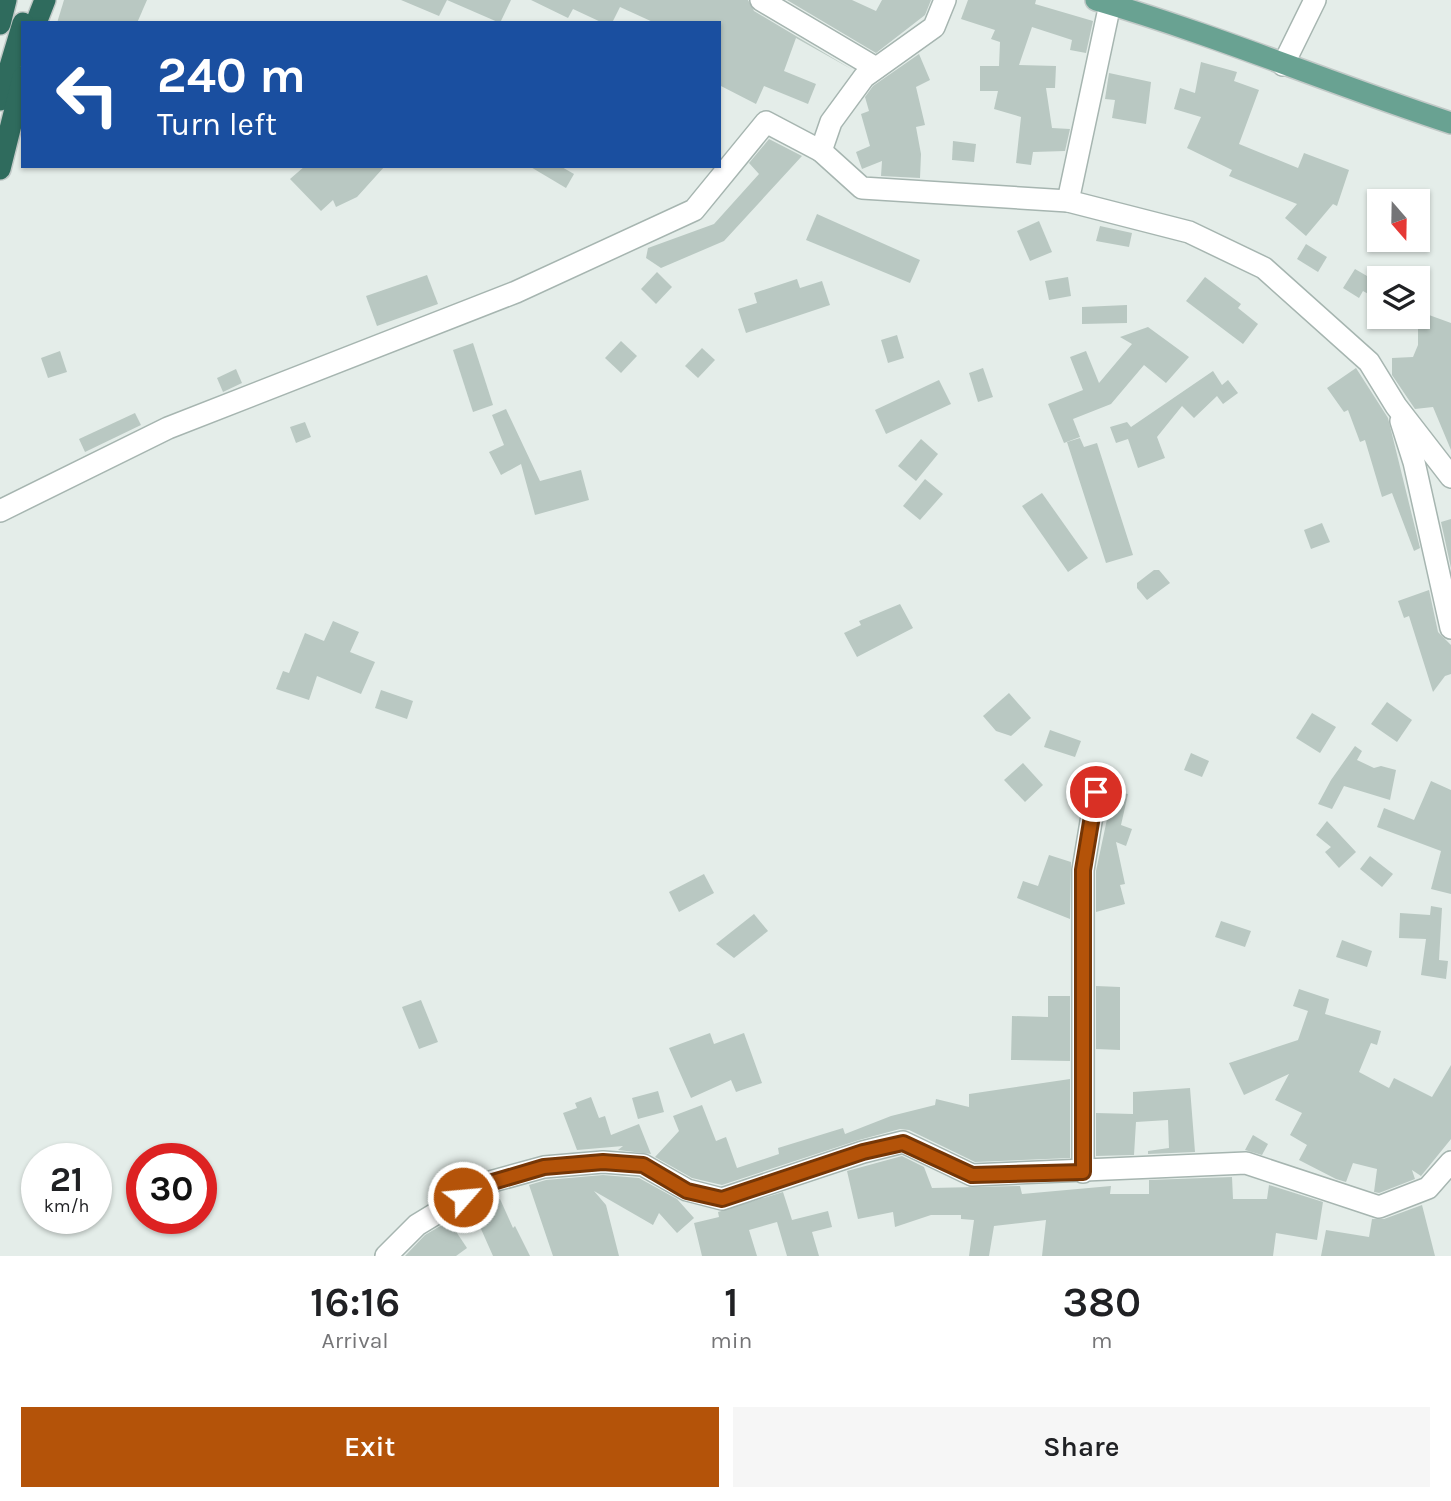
<!DOCTYPE html>
<html lang="en">
<head>
<meta charset="utf-8">
<style>
  body { margin:0; font-family:Karla,sans-serif; background:#f6f6f6; color:#202124; height:100vh; display:flex; flex-direction:column; font-size:26px; white-space:nowrap }
  * { box-sizing:border-box; margin:0 }
  p { font-size:23px; color:#757577 }
  .icon { flex:none; width:38px; height:38px; fill:none; stroke:currentColor; stroke-width:2; stroke-linecap:round; stroke-linejoin:round }
  .map { position:relative; height:1256px; overflow:hidden }
  .side { display:flex; flex-direction:column; background:#fff; flex:1 }
  .side>* { flex:none }
  .banner { position:absolute; left:21px; top:21px; width:700px; height:147px; border-radius:0px; box-shadow:0 2px 5px #0004; background:#1a4fa0; color:#fff; overflow:hidden }
  .needle { width:46px; rotate:160deg }
  .buttons { position:absolute; left:1367px; top:189px; display:grid; gap:14px }
  .buttons a { display:grid; place-items:center; width:63px; height:63px; border-radius:0px; background:#fff; box-shadow:0 2px 5px #0004; font-size:35px }
  .speed { position:absolute; left:21px; top:1143px; display:flex; gap:14px; font-size:35px; font-weight:700; text-align:center }
  .speed>* { display:grid; place-content:center; width:91px; height:91px; border-radius:50%; background:#fff; box-shadow:0 2px 5px #0004; line-height:1 }
  .speed small { font-size:18px; font-weight:400 }
  .speed .limit { border:10px solid #d22; background:#fff; color:#111 }
  .pin { position:absolute; display:grid; place-items:center; width:60px; height:60px; color:#fff; margin:-30px; border:4px solid #fff; border-radius:50%; box-shadow:0 2px 7px #0007 }
  .me { position:absolute; width:77px; margin:-38px; rotate:63deg; stroke-linejoin:round; filter:drop-shadow(0 0 5px #0008) }
  .turn { display:flex; align-items:center; gap:24px; height:147px; padding:0 21px; font-size:32px }
  .turn .icon { width:91px; height:91px; stroke-width:2.5 }
  .turn b { display:block; font-size:49px; line-height:60px }
  .eta { display:flex; justify-content:space-evenly; align-items:center; height:119px; text-align:center }
  .eta b { font-size:42px; font-weight:600; line-height:49px }
  .cta { display:flex; gap:14px; margin-top:auto; padding:14px 21px }
  .cta a { flex:1; height:80px; border-radius:0px; background:#b45309; color:#fff; font-size:28px; font-weight:600; line-height:80px; text-align:center }
  .cta a+a { background:#f6f6f6; color:#202124 }
  .map>svg:first-child { display:block }
  .building { fill:#b9c8c2 }
  .lines { fill:none; stroke-linecap:round; stroke-linejoin:round }
  .minor-casing { stroke:#a6b5b0; stroke-width:24 }
  .major-casing { stroke:#c1c9c7; stroke-width:24 }
  .highway-casing { stroke:#c1c9c7; stroke-width:24 }
  .minor { stroke:#fff; stroke-width:21 }
  .major { stroke:#69a292; stroke-width:21 }
  .highway { stroke:#2f6b5d; stroke-width:21 }
  .route-casing { stroke:#753606; stroke-width:18 }
  .route { stroke:#b45309; stroke-width:12 }
</style>
</head>
<body>
<div class="map">
<svg width="1451" height="1256" viewBox="0 0 1451 1256">
  <rect width="100%" height="100%" fill="#e4ede9"/>
  <!-- building -->
  <g class="building">
    <polygon points="64,0 147,0 137,23 57,23"/>
    <polygon points="401,0 447,0 439,16"/>
    <polygon points="447,0 511,0 500,23"/>
    <polygon points="531,0 748,0 754,11 853,70 796,38 784,71 816,84 808,104 764,86 756,104 719,85 719,23 655,23 620,7 612,23 603,23 573,9 568,18"/>
    <polygon points="787,0 852,0 876,11 882,0 931,0 925,15 876,53"/>
    <polygon points="968,0 1036,0 1035,4 1093,21 1086,53 1070,50 1072,40 1032,27 1019,65 1056,66 1055,88 1046,88 1052,128 1070,129 1065,151 1033,152 1031,165 1016,163 1021,117 994,109 998,91 980,91 980,66 999,66 1000,42 991,39 995,30 961,19"/>
    <polygon points="919,54 930,80 916,87 925,125 916,127 921,154 920,178 881,176 882,161 862,169 856,152 870,146 861,114 869,111 865,97 873,86"/>
    <polygon points="1201,62 1237,72 1234,81 1259,90 1239,144 1298,168 1304,153 1349,170 1337,206 1333,204 1306,236 1285,218 1297,204 1229,176 1232,170 1187,148 1201,117 1174,109 1180,88 1195,93"/>
    <polygon points="1109,73 1151,82 1146,124 1112,118 1115,100 1105,99"/>
    <polygon points="769,139 802,156 724,241 661,268 646,258 648,248 714,224 759,174 749,163"/>
    <polygon points="953,141 976,144 974,162 952,160"/>
    <polygon points="305,166 385,166 357,197 336,207 333,200 321,211 290,179"/>
    <polygon points="529,166 560,166 574,174 566,188"/>
    <polygon points="817,214 920,260 910,283 806,240"/>
    <polygon points="1039,221 1052,252 1030,261 1017,231"/>
    <polygon points="1100,226 1132,233 1129,247 1096,241"/>
    <polygon points="1306,244 1327,257 1318,272 1297,259"/>
    <polygon points="1355,269 1379,283 1379,300 1363,291 1359,298 1343,288"/>
    <polygon points="657,272 672,287 656,304 641,289"/>
    <polygon points="427,275 438,304 377,326 366,296"/>
    <polygon points="1068,277 1071,296 1049,300 1045,281"/>
    <polygon points="1205,277 1241,304 1238,308 1258,324 1243,344 1186,301"/>
    <polygon points="797,279 800,288 822,281 830,305 746,333 738,309 757,303 754,293"/>
    <polygon points="1127,305 1127,323 1082,324 1082,307"/>
    <polygon points="1418,311 1451,323 1451,450 1433,407 1415,409 1392,375 1392,358 1413,357 1418,345"/>
    <polygon points="1148,327 1189,357 1166,383 1144,365 1111,404 1073,419 1080,437 1064,443 1048,404 1083,390 1070,357 1086,351 1099,383 1132,344 1120,337"/>
    <polygon points="897,335 904,358 888,363 881,340"/>
    <polygon points="621,341 637,356 621,373 605,358"/>
    <polygon points="473,343 493,405 473,412 453,350"/>
    <polygon points="702,348 715,360 698,378 685,366"/>
    <polygon points="60,351 67,372 48,378 41,358"/>
    <polygon points="983,368 993,397 978,402 969,373"/>
    <polygon points="1356,368 1388,418 1420,548 1414,551 1392,493 1382,497 1365,440 1360,442 1348,410 1344,412 1327,388"/>
    <polygon points="236,369 242,383 223,392 217,378"/>
    <polygon points="1213,371 1222,385 1228,380 1238,393 1223,404 1217,396 1194,418 1182,406 1157,437 1165,458 1138,468 1128,439 1116,443 1110,427 1127,422 1131,427"/>
    <polygon points="939,380 951,404 886,434 875,410"/>
    <polygon points="506,409 540,481 581,470 589,500 535,515 521,464 501,475 489,452 504,445 492,415"/>
    <polygon points="135,413 141,425 85,452 79,439"/>
    <polygon points="305,422 311,437 296,443 290,427"/>
    <polygon points="1080,438 1084,447 1097,443 1133,555 1106,563 1067,442"/>
    <polygon points="921,439 938,454 916,481 898,466"/>
    <polygon points="925,479 943,494 920,520 903,506"/>
    <polygon points="1042,493 1088,558 1068,572 1022,506"/>
    <polygon points="1451,519 1451,568 1441,522"/>
    <polygon points="1322,523 1330,542 1311,549 1304,530"/>
    <polygon points="1154,570 1159,570 1170,583 1147,600 1137,588 1137,583"/>
    <polygon points="1429,590 1438,632 1451,645 1451,674 1445,676 1433,692 1409,616 1404,618 1398,601"/>
    <polygon points="900,604 913,628 857,657 844,633 861,625 859,621"/>
    <polygon points="333,621 359,632 350,652 375,662 361,694 317,676 309,700 276,689 283,671 289,673 305,633 324,641"/>
    <polygon points="381,690 413,701 407,719 375,708"/>
    <polygon points="1009,693 1031,718 1011,736 996,731 983,716"/>
    <polygon points="1387,702 1412,720 1397,742 1371,724"/>
    <polygon points="1312,713 1336,727 1320,753 1296,738"/>
    <polygon points="1050,730 1081,741 1075,757 1044,747"/>
    <polygon points="1355,746 1362,751 1357,760 1374,768 1381,766 1396,770 1390,800 1344,786 1332,809 1318,804 1331,780"/>
    <polygon points="1191,753 1209,761 1202,777 1184,770"/>
    <polygon points="1023,763 1043,785 1025,802 1004,780"/>
    <polygon points="1431,781 1451,790 1451,894 1431,889 1441,851 1377,827 1384,808 1414,820"/>
    <polygon points="1113,791 1128,794 1121,825 1132,829 1126,846 1116,842 1125,884 1120,885 1125,904 1096,912 1096,871"/>
    <polygon points="1327,821 1356,852 1339,868 1325,852 1331,847 1316,835"/>
    <polygon points="1049,855 1071,862 1070,919 1017,898 1023,881 1038,886"/>
    <polygon points="1370,856 1393,874 1382,887 1360,869"/>
    <polygon points="704,874 714,893 679,912 669,892"/>
    <polygon points="1431,906 1442,908 1439,960 1448,961 1446,979 1421,975 1426,939 1399,938 1400,913 1430,915"/>
    <polygon points="754,914 768,931 734,958 716,944"/>
    <polygon points="1221,921 1251,931 1245,947 1215,937"/>
    <polygon points="1342,940 1372,951 1367,967 1336,957"/>
    <polygon points="1096,986 1120,987 1120,1050 1096,1049"/>
    <polygon points="1299,989 1329,999 1325,1014 1381,1031 1377,1045 1371,1043 1359,1072 1389,1088 1394,1078 1432,1097 1451,1065 1451,1139 1421,1176 1412,1170 1415,1179 1379,1193 1374,1192 1377,1169 1353,1163 1346,1182 1336,1179 1299,1160 1307,1145 1290,1135 1302,1113 1275,1100 1289,1074 1244,1095 1229,1063 1298,1040 1308,1011 1293,1006"/>
    <polygon points="1048,996 1070,996 1070,1061 1011,1060 1012,1016 1048,1017"/>
    <polygon points="421,1000 438,1042 419,1049 402,1007"/>
    <polygon points="710,1033 714,1044 744,1033 762,1083 736,1092 731,1080 691,1098 669,1048"/>
    <polygon points="1070,1079 1070,1158 975,1162 909,1130 900,1129 859,1140 722,1185 692,1178 655,1157 679,1131 673,1116 702,1105 716,1141 726,1137 737,1168 779,1154 778,1148 843,1128 845,1134 891,1116 935,1105 936,1099 969,1107 969,1094"/>
    <polygon points="1190,1088 1195,1152 1148,1154 1148,1151 1169,1148 1168,1120 1136,1122 1134,1155 1096,1156 1096,1113 1133,1114 1133,1092"/>
    <polygon points="658,1091 664,1112 638,1119 632,1098"/>
    <polygon points="591,1097 599,1118 605,1116 611,1135 639,1124 651,1154 618,1150 623,1146 577,1150 563,1113 577,1108 575,1103"/>
    <polygon points="1253,1135 1268,1144 1262,1155 1245,1150"/>
    <polygon points="902,1156 924,1167 932,1188 1020,1186 1022,1194 1111,1186 1110,1194 1149,1194 1149,1180 1232,1177 1233,1199 1267,1199 1269,1185 1323,1202 1317,1240 1276,1233 1273,1256 1042,1256 1046,1220 994,1226 989,1256 969,1256 974,1220 961,1219 961,1215 931,1215 895,1227 893,1212 858,1219 847,1171"/>
    <polygon points="603,1175 639,1178 677,1199 694,1218 677,1233 659,1213 653,1225 594,1191 606,1205 619,1256 553,1256 529,1185 546,1180"/>
    <polygon points="783,1192 792,1220 828,1211 832,1227 812,1232 819,1256 787,1256 777,1222 749,1230 757,1256 702,1256 694,1223 719,1217 718,1212"/>
    <polygon points="500,1199 513,1228 515,1226 530,1256 493,1256 473,1211"/>
    <polygon points="1422,1205 1435,1256 1321,1256 1326,1230 1369,1237 1372,1219 1384,1219"/>
    <polygon points="449,1221 467,1248 456,1256 405,1256 425,1235"/>
  </g>
  <g class="lines">
    <defs>
      <g id="minor">
        <polyline points="761,0 876,68"/>
        <polyline points="1283,65 1315,0"/>
        <polyline points="821,151 862,188 1068,201 1189,232 1264,268 1369,362 1396,406 1451,477"/>
        <polyline points="1068,201 1110,4"/>
        <polyline points="1401,421 1414,462 1451,628"/>
        <polyline points="0,511 168,428 516,292 694,210 766,122 821,151 831,122 864,77 934,27 945,0"/>
        <polyline points="1083,1172 1083,870 1096,792"/>
        <polyline points="386,1256 417,1225 486,1183 544,1167 603,1162 643,1165 687,1190 722,1199 863,1152 903,1142 972,1175 1246,1163 1379,1207 1428,1188 1451,1162"/>
      </g>
      <path id="major" d="M 1096,0 C 1216,35 1332,84 1451,123"/>
      <g id="highway">
        <polyline points="36,23 45,0"/>
        <polyline points="0,24 6,0"/>
        <polyline points="0,100 23,23"/>
        <polyline points="0,169 23,77"/>
      </g>
    </defs>
    <!-- minor casing -->
    <use href="#minor" class="minor-casing"/>
    <!-- major casing -->
    <use href="#major" class="major-casing"/>
    <!-- highway casing -->
    <use href="#highway" class="highway-casing"/>
    <!-- minor -->
    <use href="#minor" class="minor"/>
    <!-- major -->
    <use href="#major" class="major"/>
    <!-- highway -->
    <use href="#highway" class="highway"/>
  </g>
  <g class="lines">
    <defs>
      <polyline id="route" points="463,1197 486,1184 544,1167 603,1162 643,1165 687,1191 722,1199 863,1152 903,1143 972,1175 1083,1172 1083,870 1096,792"/>
    </defs>
    <!-- route casing -->
    <use href="#route" class="route-casing"/>
    <!-- route -->
    <use href="#route" class="route"/>
  </g>
</svg>
<div class="buttons">
<a><svg class="needle" viewBox="-14 -14 28 28"><path d="M0-13l5 13h-10z" fill="#e53935"/><path d="M0 13l5-13h-10z" fill="#757577"/></svg></a>
<a><svg class="icon" aria-label="layers" viewBox="0 0 24 24"><path d="M12 4l9 5-9 5-9-5zM3 14l9 5 9-5"/></svg></a>
</div>
<div class="speed"><div>21<small>km/h</small></div><div class="limit">30</div></div>
<div class="pin" style="left:1096px;top:792px;background:#d93025"><svg class="icon" aria-label="arrive" viewBox="0 0 24 24"><path d="M6 21V4h12l-3 4 3 4H6"/></svg></div>
<svg class="me" style="left:463px;top:1197px" viewBox="-20 -20 40 40"><circle r="17" fill="#b45309" stroke="#fff" stroke-width="3"/><path d="M0-11L8 9 0 5-8 9z" fill="#fff"/></svg>
<div class="banner">
<div class="turn"><svg class="icon" aria-label="left" viewBox="0 0 24 24"><path d="M17 20v-9H6M10 6l-5 5 5 5"/></svg><div><b>240 m</b>Turn left</div></div>
</div>
</div>
<section class="side">
<div class="eta">
<div><b>16:16</b><p>Arrival</p></div>
<div><b>1</b><p>min</p></div>
<div><b>380</b><p>m</p></div>
</div>
<div class="cta"><a>Exit</a><a>Share</a></div>
</section>
</body>
</html>
